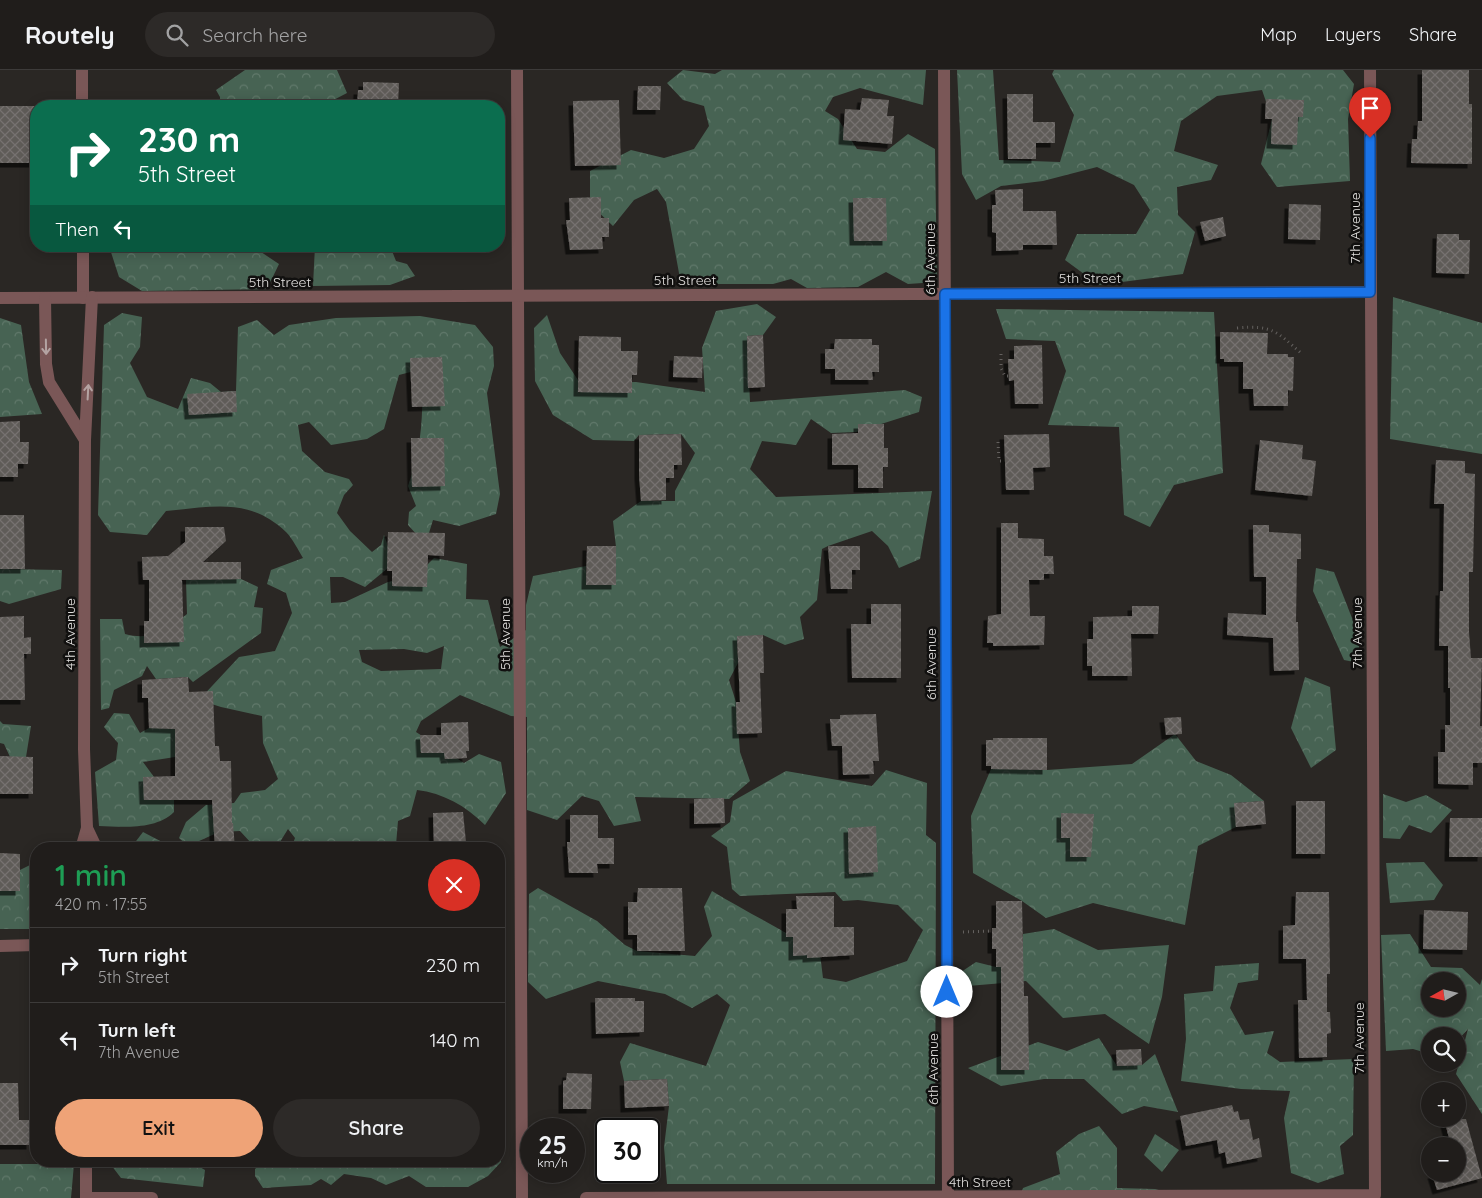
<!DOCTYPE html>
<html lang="en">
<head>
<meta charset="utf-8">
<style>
  body { margin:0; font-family:Quicksand,sans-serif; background:#2d2a28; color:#f1f3f6; height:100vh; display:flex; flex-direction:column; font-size:19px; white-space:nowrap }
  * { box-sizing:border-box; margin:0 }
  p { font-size:16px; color:#a2a2a3 }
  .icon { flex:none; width:28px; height:28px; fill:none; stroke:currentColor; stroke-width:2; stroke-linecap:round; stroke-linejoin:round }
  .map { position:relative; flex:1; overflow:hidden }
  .drawer { position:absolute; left:30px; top:772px; width:475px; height:325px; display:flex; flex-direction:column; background:#201d1b; border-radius:20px; box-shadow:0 2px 12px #0003,0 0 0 1px #3d3b3a }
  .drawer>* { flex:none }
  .guide { position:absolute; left:30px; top:30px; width:475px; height:152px; border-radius:20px; box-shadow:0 2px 12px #0003,0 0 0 1px #3d3b3a; background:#0b6e4f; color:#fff; overflow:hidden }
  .needle { width:32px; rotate:262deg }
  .tools { position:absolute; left:1421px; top:902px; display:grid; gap:10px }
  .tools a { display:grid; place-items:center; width:45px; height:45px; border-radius:50%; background:#201d1b; box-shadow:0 2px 12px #0003,0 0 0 1px #3d3b3a; font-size:25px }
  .speed { position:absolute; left:520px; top:1048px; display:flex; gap:10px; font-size:25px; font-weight:700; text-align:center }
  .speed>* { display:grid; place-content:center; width:65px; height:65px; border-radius:50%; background:#201d1b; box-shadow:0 2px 12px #0003,0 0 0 1px #3d3b3a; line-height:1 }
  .speed small { font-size:12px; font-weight:400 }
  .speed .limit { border:2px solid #111; border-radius:8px; background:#fff; color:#111 }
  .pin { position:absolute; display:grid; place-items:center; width:42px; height:42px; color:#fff; margin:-51px -21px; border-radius:50% 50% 50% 0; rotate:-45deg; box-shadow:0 0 5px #0007 }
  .pin .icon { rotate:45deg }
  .me { position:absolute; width:55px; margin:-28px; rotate:0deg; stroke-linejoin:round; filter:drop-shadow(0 0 4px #0008) }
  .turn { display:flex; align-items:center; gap:18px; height:105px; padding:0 25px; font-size:22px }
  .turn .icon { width:65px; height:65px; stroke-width:2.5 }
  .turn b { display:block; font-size:35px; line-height:42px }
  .then { display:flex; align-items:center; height:48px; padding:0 25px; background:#0003; gap:10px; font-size:19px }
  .round { display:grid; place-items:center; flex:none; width:52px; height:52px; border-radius:26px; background:#2d2a28 }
  .overview { display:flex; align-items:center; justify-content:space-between; height:85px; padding:0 25px }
  h1 { font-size:30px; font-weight:600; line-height:38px; color:#1e9e55 }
  .cta { display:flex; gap:10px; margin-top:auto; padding:10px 25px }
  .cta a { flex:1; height:58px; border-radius:30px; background:#efa377; color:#111; font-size:20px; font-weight:600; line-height:58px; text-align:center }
  .cta a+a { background:#2d2a28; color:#f1f3f6 }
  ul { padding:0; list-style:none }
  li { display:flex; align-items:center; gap:15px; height:75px; padding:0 25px; border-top:1px solid #3d3b3a }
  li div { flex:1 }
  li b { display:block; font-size:19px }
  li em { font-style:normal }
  header { display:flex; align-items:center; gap:30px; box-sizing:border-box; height:70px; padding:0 25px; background:#201d1b; border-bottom:1px solid #3d3b3a }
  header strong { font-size:24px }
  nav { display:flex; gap:28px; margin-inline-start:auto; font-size:18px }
  .search { width:350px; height:45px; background:#2d2a28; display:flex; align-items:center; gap:12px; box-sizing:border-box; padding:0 18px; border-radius:28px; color:#a2a2a3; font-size:19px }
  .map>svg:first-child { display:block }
  .forest { fill:url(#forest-crowns); fill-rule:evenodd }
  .building { fill:url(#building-cross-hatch); filter:url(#shadow) }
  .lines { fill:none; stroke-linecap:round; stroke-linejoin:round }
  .path { stroke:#64615f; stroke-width:3; stroke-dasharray:1 4; stroke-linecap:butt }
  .minor { stroke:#7a5757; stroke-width:12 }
  .oneway { stroke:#b4a3a2 }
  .route-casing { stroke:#114b97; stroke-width:12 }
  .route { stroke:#1a73e8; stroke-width:9 }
  .labels { text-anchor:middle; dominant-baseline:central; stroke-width:5; stroke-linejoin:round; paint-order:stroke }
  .street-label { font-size:14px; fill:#e3e1df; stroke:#11100f }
</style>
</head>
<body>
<header>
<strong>Routely</strong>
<div class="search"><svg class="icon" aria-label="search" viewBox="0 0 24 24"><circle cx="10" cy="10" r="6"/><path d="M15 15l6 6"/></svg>Search here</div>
<nav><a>Map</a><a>Layers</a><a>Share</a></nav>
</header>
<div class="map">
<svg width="1482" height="1128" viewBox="0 0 1482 1128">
  <defs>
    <pattern id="forest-crowns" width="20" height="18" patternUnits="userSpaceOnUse" patternTransform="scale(1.25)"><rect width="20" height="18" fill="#476353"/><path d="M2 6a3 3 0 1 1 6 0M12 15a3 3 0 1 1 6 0" fill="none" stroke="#61796b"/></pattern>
    <pattern id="building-cross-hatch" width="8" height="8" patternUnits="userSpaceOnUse" patternTransform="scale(1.25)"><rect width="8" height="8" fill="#5f5b58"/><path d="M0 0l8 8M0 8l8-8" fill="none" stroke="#767270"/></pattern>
    <filter id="shadow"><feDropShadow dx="-4.5" dy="4.5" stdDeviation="0" flood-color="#0009"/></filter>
  </defs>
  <rect width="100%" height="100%" fill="#2a2724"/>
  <!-- forest -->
  <g class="forest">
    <polygon points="245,0 337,0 347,23 322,36 220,36 220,27 216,20"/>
    <polygon points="683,0 715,4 722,0 926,0 923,35 860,18 833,27 825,41 838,49 857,79 885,82 908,64 935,79 937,212 908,214 886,202 858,217 807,218 791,209 773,214 681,214 666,132 657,119 634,130 613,156 590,134 590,101 631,80 664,88 694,79 709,56 704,36 683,30 667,13"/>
    <polygon points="957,0 993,0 999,90 1060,92 1074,45 1052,4 1054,0 1343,0 1354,14 1348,49 1350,111 1277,117 1261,94 1272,49 1262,20 1217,26 1181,51 1174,81 1218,95 1211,110 1177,117 1178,145 1195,162 1183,204 1099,215 1065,190 1077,164 1136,164 1150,140 1134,115 1097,97 1043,111 1001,116 976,130 962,104"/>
    <polygon points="109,176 147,176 148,180 179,181 182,176 252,176 279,194 267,219 142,221 119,207"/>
    <polygon points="315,176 390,176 396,191 407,194 415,206 390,215 313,216"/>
    <polygon points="1393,227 1482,253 1482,384 1390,369"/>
    <path d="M 757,234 L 776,247 L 763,265 L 747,266 L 750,332 L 905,320 L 922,327 L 919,342 L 856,362 L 831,363 L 811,349 L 796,375 L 762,371 L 750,399 L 776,427 L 932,421 L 920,489 L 899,498 L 888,476 L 872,461 L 828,476 L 822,479 L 817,530 L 800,547 L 804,569 L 785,575 L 763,565 L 737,567 L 738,593 L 729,610 L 736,632 L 740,682 L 750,711 L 729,729 L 635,727 L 641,751 L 614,756 L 599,731 L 582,726 L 557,750 L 527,740 L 527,647 L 511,646 L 460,625 L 421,651 L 416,662 L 464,693 L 479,684 L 501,692 L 506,723 L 485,755 C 466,736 443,723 417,720 L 410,746 L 398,751 L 396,775 L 393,779 L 291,779 L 295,768 L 288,759 L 280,772 L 252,774 L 240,761 L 219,762 L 188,776 L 179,768 L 186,752 L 206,735 L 234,733 L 241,723 L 265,720 L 278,709 L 263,673 L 262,646 L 221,637 L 199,630 L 239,587 L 275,581 L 292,543 L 286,523 L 267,514 L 271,500 L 303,488 C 298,480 293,469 286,462 C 249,427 212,437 166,441 L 147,465 L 110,462 L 98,445 L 104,255 L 122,243 L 142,247 L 140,277 L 130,293 L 147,327 L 178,339 L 191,308 L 210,313 L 221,322 L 236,321 L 238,257 L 257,250 L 274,265 L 289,255 L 336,248 L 420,246 L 475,255 L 493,277 L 494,296 L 487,323 L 500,424 L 496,444 L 459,456 L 433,450 L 429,463 L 418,466 L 408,455 L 409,442 L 416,436 L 408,416 C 423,375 423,342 422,299 L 399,305 L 384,359 L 367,369 L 331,375 L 309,352 L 298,355 L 302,381 L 325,402 L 349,409 L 353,415 L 344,425 L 337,443 L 350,461 L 372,482 L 381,475 L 384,465 L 394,493 L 365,517 L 343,507 L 330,507 L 331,533 L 345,532 L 388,512 L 417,505 L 434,488 L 467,494 L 466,529 L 488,530 L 500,577 L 526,560 L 526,535 L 533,506 L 586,496 L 586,515 L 615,515 L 616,477 L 613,451 L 641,431 L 675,431 L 675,421 L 695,383 L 681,364 L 639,365 L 634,371 L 593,370 L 553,345 L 535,311 L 534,258 L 547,245 L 560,283 L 580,313 L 636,312 L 705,322 L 702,278 L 716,241 ZM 444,576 L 441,599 L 381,601 L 362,592 L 359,580 L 404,579 L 427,583 Z"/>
    <polygon points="996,239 1214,242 1223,403 1174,415 1150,457 1124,445 1119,357 1048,355 1066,301 1055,271 1006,269"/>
    <polygon points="0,248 21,255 29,312 42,344 0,347"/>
    <polygon points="1316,498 1334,502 1359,566 1359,593 1344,590 1313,521"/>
    <polygon points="0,499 62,500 61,519 9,534 0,531"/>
    <path d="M 241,509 L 258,517 L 254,537 L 263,538 L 261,563 L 193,612 L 188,607 L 156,609 L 147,596 L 142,606 L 114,620 L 109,638 L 101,640 L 100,549 L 122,549 L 125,564 C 151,571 168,560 187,544 L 186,510 Z"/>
    <polygon points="1305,607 1330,617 1336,680 1311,698 1291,658"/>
    <path d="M 114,643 L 129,644 L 140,663 L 149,658 L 180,659 L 191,677 L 175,678 L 175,687 L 143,692 L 154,707 L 156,730 L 174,730 L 174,742 C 156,760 123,757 99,756 L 95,702 L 116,690 L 118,673 L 104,657 Z"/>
    <polygon points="0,651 3,654 31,656 26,687 10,687 4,674 0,673"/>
    <polygon points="1175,664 1196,691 1231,705 1264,731 1235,733 1236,757 1198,776 1185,855 1093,833 1046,848 1022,831 973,803 971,746 991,699 1047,700 1132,694"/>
    <path d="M 886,700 L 927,713 L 926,765 L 936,773 L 935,1114 L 667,1114 L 664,1077 L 669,1036 L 667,1009 L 624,1011 L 620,992 L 630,973 L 706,996 L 730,935 L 717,924 L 692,938 L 665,924 L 598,911 L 546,929 L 528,912 L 529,824 L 538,818 L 597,851 L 625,875 L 637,881 L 695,886 L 712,866 L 704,837 L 712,821 C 748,843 786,861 820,884 L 823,908 L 846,912 L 907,891 L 923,860 L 898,835 L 858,830 L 843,831 L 835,822 L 740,826 L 732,819 L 727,777 L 711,766 L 730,752 L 733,731 L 786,701 L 872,716 Z"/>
    <polygon points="1383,724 1406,732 1426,725 1452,740 1431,763 1409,755 1400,769 1383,768"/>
    <polygon points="143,762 164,773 161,779 130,779"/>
    <polygon points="36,792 36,859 0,859 0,821 20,821 20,800"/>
    <polygon points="1424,792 1443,815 1434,830 1390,833 1386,793"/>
    <polygon points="504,856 506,884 501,911 499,911 499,859"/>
    <polygon points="1054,859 1098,880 1169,875 1162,927 1149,974 1105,944 1063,948 1026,911 968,916 958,904 976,892 996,897 1023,897 1023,864"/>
    <path d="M 1410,864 L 1431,897 L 1462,898 L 1480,915 L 1482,909 L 1482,1044 L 1456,1004 L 1468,959 L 1458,970 L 1458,966 L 1430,966 L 1430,984 L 1413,979 L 1386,981 L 1381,865 ZM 1430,911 L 1458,911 L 1458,939 L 1430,939 Z"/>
    <polygon points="1259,893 1258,910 1238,913 1230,938 1245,965 1274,961 1267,983 1280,992 1354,989 1353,1065 1340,1076 1344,1104 1318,1113 1291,1103 1284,1048 1290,1021 1241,1019 1181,1011 1186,969 1184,924 1213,921 1215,896"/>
    <polygon points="1099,968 1117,996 1142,995 1155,984 1178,1042 1144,1036 1122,1044 1084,1009 1044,1009 1001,1016 968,998 1038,972 1067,981"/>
    <polygon points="499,1046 501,1092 488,1106 468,1117 426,1117 409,1106 386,1115 371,1108 344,1104 331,1115 321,1109 311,1115 263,1118 255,1106 255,1099 265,1091 499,1091"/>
    <polygon points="1099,1056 1117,1078 1117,1118 1155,1119 1182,1126 1020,1128 1023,1118 1060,1104 1056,1082 1079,1064"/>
    <polygon points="1155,1064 1179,1080 1162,1102 1144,1085"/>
    <polygon points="108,1091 152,1091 153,1094 198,1096 205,1100 203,1117 121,1108"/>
    <polygon points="0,1094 74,1094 71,1128 0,1128"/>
  </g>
  <!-- building -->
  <g class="building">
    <polygon points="1422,0 1469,0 1469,34 1472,34 1472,94 1411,93 1412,69 1417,69 1418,51 1422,51"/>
    <polygon points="363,12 399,13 398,36 357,36 358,20 363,20"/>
    <polygon points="638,16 661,16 660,40 637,40"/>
    <polygon points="1007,24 1033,24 1033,52 1055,52 1055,73 1036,73 1036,89 1008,89"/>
    <polygon points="862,28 889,30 887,46 894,46 892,74 843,70 845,39 860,40"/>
    <polygon points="1266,29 1304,30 1303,47 1298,47 1297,75 1271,74 1272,49 1265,49"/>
    <polygon points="619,30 621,95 575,96 573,31"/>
    <rect x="0" y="36" width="36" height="57"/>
    <polygon points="1023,119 1023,141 1056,141 1057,175 1023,175 1023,180 996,181 996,163 992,162 992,135 996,135 995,120"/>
    <polygon points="601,127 601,148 609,148 609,167 602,167 603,179 570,180 566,150 570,150 569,128"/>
    <polygon points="853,128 886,128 887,171 854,171"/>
    <polygon points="1289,134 1321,135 1320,170 1288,169"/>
    <polygon points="1223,147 1226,166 1205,171 1200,152"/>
    <polygon points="1437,164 1459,164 1459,170 1470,170 1469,204 1436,203"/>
    <polygon points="1220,262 1268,263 1267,284 1288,284 1288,287 1294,287 1293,321 1288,320 1288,336 1254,336 1253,319 1243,319 1243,292 1224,292 1224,289 1220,289"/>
    <polygon points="763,265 765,317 748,318 747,266"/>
    <polygon points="579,266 621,267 621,281 638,281 637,305 632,305 632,323 578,322"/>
    <polygon points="835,269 872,269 872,275 879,275 879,302 872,302 873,310 835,310 835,299 825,299 825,279 834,279"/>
    <polygon points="1042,275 1043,334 1015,334 1014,310 1009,311 1008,289 1014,289 1014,276"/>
    <polygon points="674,286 703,287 702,308 673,307"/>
    <polygon points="442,287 445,336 412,337 410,288"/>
    <polygon points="236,321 237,342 189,345 187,324"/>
    <polygon points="20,351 20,372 29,372 28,394 18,394 18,407 0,407 0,352"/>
    <polygon points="858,354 884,354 884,378 888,378 888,397 883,397 883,418 858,418 858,395 832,395 832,364 858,363"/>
    <polygon points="681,364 682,395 674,395 674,408 666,408 666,430 641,431 639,405 639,365"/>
    <polygon points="1049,364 1050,397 1033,398 1034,420 1006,420 1004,365"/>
    <polygon points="411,368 444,368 445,416 412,417"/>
    <polygon points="1260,370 1303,375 1302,389 1316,391 1312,426 1255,420"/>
    <polygon points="1436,390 1465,391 1465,403 1475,404 1473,502 1469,502 1469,562 1471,588 1482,588 1480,656 1482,656 1482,693 1473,693 1473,715 1438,714 1438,682 1445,682 1445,655 1450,655 1450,618 1448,618 1448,576 1439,576 1440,521 1443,521 1444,434 1434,434"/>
    <polygon points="0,445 24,445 25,499 0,499"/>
    <polygon points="1001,453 1018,453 1018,468 1044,469 1044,486 1053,486 1054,504 1044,504 1044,510 1029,510 1030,546 1045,546 1044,575 993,576 993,573 987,573 988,546 1001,544"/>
    <polygon points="1253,455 1269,455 1269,462 1301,464 1301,489 1297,489 1296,552 1298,552 1299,600 1274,601 1273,568 1227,565 1228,543 1266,545 1266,507 1254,507"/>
    <polygon points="185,457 224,457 226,471 203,492 241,492 241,509 182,510 184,572 144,573 144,551 149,551 149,510 143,510 142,487 168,486 185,472"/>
    <polygon points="388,462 445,463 444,486 428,485 427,517 392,516 392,501 387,501"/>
    <polygon points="587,476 616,476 616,515 586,515"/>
    <polygon points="828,476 860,476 860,500 852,500 852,519 831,519"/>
    <polygon points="871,534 901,534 901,608 852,608 851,554 871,554"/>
    <polygon points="1132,536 1159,536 1158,564 1131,564 1132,606 1092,606 1092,596 1087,596 1087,569 1093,569 1093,547 1132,546"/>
    <polygon points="24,546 24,568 31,567 31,584 24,584 25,630 0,630 0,547"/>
    <polygon points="763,565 764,603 760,603 762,663 737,664 736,632 740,632 737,566"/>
    <polygon points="188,607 189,622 213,621 215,676 219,676 220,691 231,691 232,753 233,753 235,779 215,779 212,730 144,730 143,707 175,706 175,659 149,658 148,628 142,628 142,610"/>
    <polygon points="876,644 879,691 873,691 874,704 843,705 842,676 832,676 830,649 840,649 840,645"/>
    <polygon points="1181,647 1182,664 1166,665 1164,648"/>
    <polygon points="468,652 469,681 466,681 467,688 445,689 444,683 421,683 420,665 441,665 441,653"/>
    <polygon points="993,668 1047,668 1047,700 991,699 991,696 986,696 986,670 993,670"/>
    <polygon points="0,686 33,687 33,724 0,724"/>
    <polygon points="724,728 725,753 694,754 694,729"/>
    <polygon points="1264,731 1266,754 1236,757 1234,733"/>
    <rect x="1296" y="731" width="29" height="53"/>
    <polygon points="463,742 466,772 462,772 462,779 434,779 433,743"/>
    <polygon points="1061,743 1094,744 1091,787 1070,787 1070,768 1061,768"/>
    <polygon points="570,745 598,745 598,768 614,768 614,794 597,794 598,803 569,803 567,772 570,772"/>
    <polygon points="1450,748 1482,748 1482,787 1449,787"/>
    <polygon points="876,756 878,802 849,804 848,758"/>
    <polygon points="0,783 20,784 20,821 0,821"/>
    <polygon points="638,818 682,818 685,881 637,881 637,865 628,865 628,832 637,832"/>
    <polygon points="1296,822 1329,822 1330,904 1327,904 1327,942 1330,942 1331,963 1327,964 1327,987 1299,988 1298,930 1307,930 1306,889 1283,889 1283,856 1295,855"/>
    <polygon points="796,826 834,826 834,857 854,857 854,885 807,888 807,885 793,886 793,867 786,867 786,839 797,839"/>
    <polygon points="996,831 1022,831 1024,926 1028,926 1029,1000 1001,1000 1001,897 996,897 996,879 992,879 992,858 996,858"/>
    <polygon points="1424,840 1468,842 1467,880 1423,879"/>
    <polygon points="595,928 635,928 635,931 644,931 644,962 596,964"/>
    <polygon points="1141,979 1142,995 1117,996 1116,980"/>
    <polygon points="567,1003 592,1004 591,1039 563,1039 563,1011 566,1010"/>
    <polygon points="667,1009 669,1036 625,1038 624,1011"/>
    <polygon points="0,1013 18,1013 19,1050 30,1050 31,1075 0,1075"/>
    <polygon points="1232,1035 1234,1042 1238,1041 1240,1050 1249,1049 1253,1070 1259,1068 1262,1087 1227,1094 1225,1082 1219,1084 1217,1070 1186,1076 1180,1046"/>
    <polygon points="1444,1049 1466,1049 1482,1108 1437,1120 1432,1104 1458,1104 1458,1076 1451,1076"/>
  </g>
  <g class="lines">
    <!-- path -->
    <g class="path">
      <path d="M 1237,258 C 1273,255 1276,261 1302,284"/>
      <polyline points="1001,284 1001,298 1005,306 1009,306"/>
      <polyline points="998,372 999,391 1002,391"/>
      <polyline points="963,862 992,861"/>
    </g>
    <!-- minor -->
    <g class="minor">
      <polyline points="82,0 82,36"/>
      <polyline points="517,0 522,1128"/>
      <polyline points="944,0 948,1128"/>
      <polyline points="83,176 83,228"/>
      <polyline points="0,228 1370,222"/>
      <polyline points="45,228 46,294 49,312 85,370"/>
      <polyline points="87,758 97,779"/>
      <polyline points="81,779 87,758 84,679 85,370 92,227"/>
      <polyline points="0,876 36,875"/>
      <polyline points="86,1091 86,1128"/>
      <polyline points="86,1128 152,1128"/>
      <polyline points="586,1128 1375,1125 1370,0"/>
    </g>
  </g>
  <!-- one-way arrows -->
  <defs><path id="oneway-shaft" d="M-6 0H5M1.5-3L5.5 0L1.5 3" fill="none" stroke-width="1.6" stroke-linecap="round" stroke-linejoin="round" transform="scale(1.25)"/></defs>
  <g class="oneway">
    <use href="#oneway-shaft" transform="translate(46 277) rotate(89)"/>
    <use href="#oneway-shaft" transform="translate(88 322) rotate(-87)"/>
  </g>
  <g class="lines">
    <defs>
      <polyline id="route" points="947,922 945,224 1370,222 1370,68"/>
    </defs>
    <!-- route casing -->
    <use href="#route" class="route-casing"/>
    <!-- route -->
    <use href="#route" class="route"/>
  </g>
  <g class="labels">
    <!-- street labels -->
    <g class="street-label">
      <text transform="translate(1355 158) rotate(-90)">7th Avenue</text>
      <text transform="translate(930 189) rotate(-90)">6th Avenue</text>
      <text x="1090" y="208">5th Street</text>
      <text x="685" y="210">5th Street</text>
      <text x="280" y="212">5th Street</text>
      <text transform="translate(1357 563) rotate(-90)">7th Avenue</text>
      <text transform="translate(70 564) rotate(-90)">4th Avenue</text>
      <text transform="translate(505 564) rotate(-90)">5th Avenue</text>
      <text transform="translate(931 594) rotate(-90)">6th Avenue</text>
      <text transform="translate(1359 968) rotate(-90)">7th Avenue</text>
      <text transform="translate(933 999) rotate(-90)">6th Avenue</text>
      <text x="980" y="1112">4th Street</text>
    </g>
  </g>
</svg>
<div class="tools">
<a><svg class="needle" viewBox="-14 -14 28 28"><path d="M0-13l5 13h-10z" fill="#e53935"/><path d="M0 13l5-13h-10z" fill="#a2a2a3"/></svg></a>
<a><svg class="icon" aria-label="search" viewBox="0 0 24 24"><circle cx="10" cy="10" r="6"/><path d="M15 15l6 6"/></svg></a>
<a>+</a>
<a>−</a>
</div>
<div class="speed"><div>25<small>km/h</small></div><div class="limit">30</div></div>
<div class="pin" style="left:1370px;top:68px;background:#d93025"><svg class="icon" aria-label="arrive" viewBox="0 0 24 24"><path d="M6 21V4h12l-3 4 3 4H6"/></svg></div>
<svg class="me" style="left:947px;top:922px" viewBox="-20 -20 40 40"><circle r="19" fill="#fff"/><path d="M0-13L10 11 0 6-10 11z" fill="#1a73e8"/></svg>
<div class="guide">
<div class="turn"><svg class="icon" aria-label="right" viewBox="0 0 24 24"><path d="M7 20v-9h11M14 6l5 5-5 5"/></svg><div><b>230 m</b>5th Street</div></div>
<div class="then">Then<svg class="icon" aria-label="left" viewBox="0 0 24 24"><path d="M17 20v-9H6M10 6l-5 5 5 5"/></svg></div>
</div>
<section class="drawer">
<div class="overview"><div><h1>1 min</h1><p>420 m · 17:55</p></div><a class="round" style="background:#d93025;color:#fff"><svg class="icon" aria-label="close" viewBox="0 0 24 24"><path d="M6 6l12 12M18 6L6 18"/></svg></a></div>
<ul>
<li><svg class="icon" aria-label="right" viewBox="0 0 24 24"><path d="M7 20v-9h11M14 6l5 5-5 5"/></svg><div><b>Turn right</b><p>5th Street</p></div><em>230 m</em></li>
<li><svg class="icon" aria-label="left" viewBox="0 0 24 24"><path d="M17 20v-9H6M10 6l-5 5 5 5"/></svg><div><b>Turn left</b><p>7th Avenue</p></div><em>140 m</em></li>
</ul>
<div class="cta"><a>Exit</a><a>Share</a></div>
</section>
</div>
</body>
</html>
